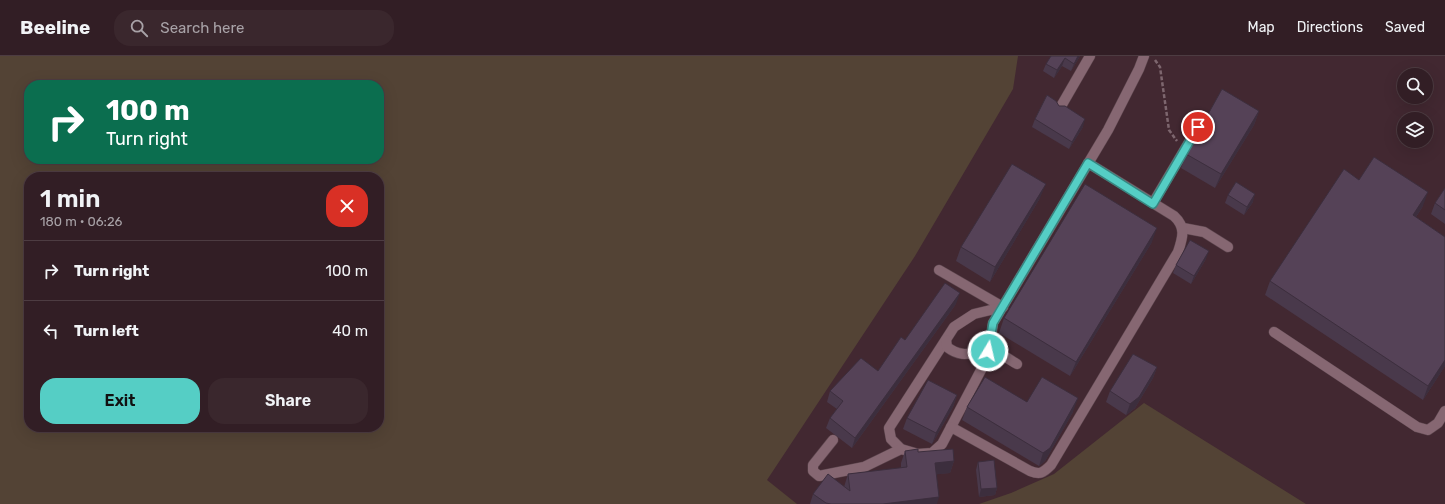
<!DOCTYPE html>
<html lang="en">
<head>
<meta charset="utf-8">
<style>
  body { margin:0; font-family:Rubik,sans-serif; background:#3a272d; color:#f1f3f6; height:100vh; display:flex; flex-direction:column; font-size:15px; white-space:nowrap }
  * { box-sizing:border-box; margin:0 }
  p { font-size:13px; color:#a8a2a7 }
  .icon { flex:none; width:22px; height:22px; fill:none; stroke:currentColor; stroke-width:2; stroke-linecap:round; stroke-linejoin:round }
  .map { position:relative; flex:1; overflow:hidden }
  .side { position:absolute; left:24px; top:116px; width:360px; height:260px; display:flex; flex-direction:column; background:#321e25; border-radius:16px; box-shadow:0 4px 16px #0002,0 0 0 1px #4d3c42 }
  .side>* { flex:none }
  .banner { position:absolute; left:24px; top:24px; width:360px; height:84px; border-radius:16px; box-shadow:0 4px 16px #0002,0 0 0 1px #4d3c42; background:#0b6e4f; color:#fff; overflow:hidden }
  .fabs { position:absolute; left:1397px; top:12px; display:grid; gap:8px }
  .fabs a { display:grid; place-items:center; width:36px; height:36px; border-radius:50%; background:#321e25; box-shadow:0 4px 16px #0002,0 0 0 1px #4d3c42; font-size:20px }
  .pin { position:absolute; display:grid; place-items:center; width:34px; height:34px; color:#fff; margin:-17px; border:2px solid #fff; border-radius:50%; box-shadow:0 1px 4px #0007 }
  .me { position:absolute; width:44px; margin:-22px; rotate:9deg; stroke-linejoin:round; filter:drop-shadow(0 0 3px #0008) }
  .turn { display:flex; align-items:center; gap:14px; height:84px; padding:0 16px; font-size:18px }
  .turn .icon { width:52px; height:52px; stroke-width:2.5 }
  .turn b { display:block; font-size:28px; line-height:34px }
  .round { display:grid; place-items:center; flex:none; width:42px; height:42px; border-radius:16px; background:#3a272d }
  .overview { display:flex; align-items:center; justify-content:space-between; height:68px; padding:0 16px }
  h1 { font-size:24px; font-weight:600; line-height:30px }
  .cta { display:flex; gap:8px; margin-top:auto; padding:8px 16px }
  .cta a { flex:1; height:46px; border-radius:16px; background:#55cec5; color:#111; font-size:16px; font-weight:600; line-height:46px; text-align:center }
  .cta a+a { background:#3a272d; color:#f1f3f6 }
  ul { padding:0; list-style:none }
  li { display:flex; align-items:center; gap:12px; height:60px; padding:0 16px; border-top:1px solid #4d3c42 }
  li div { flex:1 }
  li b { display:block; font-size:15px }
  li em { font-style:normal }
  header { display:flex; align-items:center; gap:24px; box-sizing:border-box; height:56px; padding:0 20px; background:#321e25; border-bottom:1px solid #4d3c42 }
  header strong { font-size:19px }
  nav { display:flex; gap:22px; margin-inline-start:auto; font-size:14px }
  .search { width:280px; height:36px; background:#3a272d; display:flex; align-items:center; gap:10px; box-sizing:border-box; padding:0 14px; border-radius:16px; color:#a8a2a7; font-size:15px }
  .map>svg:first-child { display:block }
  .green { fill:#534335; fill-rule:evenodd }
  .lines { fill:none; stroke-linecap:round; stroke-linejoin:round }
  .minor-casing { stroke:#5d464e; stroke-width:11 }
  .path { stroke:#7d666e; stroke-width:2.5; stroke-dasharray:4 2; stroke-linecap:butt }
  .minor { stroke:#866772; stroke-width:10 }
  .wall { fill:#49394b }
  .shaded-wall { fill:#3c2e3d }
  .building { fill:#554257; stroke:#3c2e3d }
  .route-casing { stroke:#378680; stroke-width:10 }
  .route { stroke:#55cec5; stroke-width:7 }
</style>
</head>
<body>
<header>
<strong>Beeline</strong>
<div class="search"><svg class="icon" aria-label="search" viewBox="0 0 24 24"><circle cx="10" cy="10" r="6"/><path d="M15 15l6 6"/></svg>Search here</div>
<nav><a>Map</a><a>Directions</a><a>Saved</a></nav>
</header>
<div class="map">
<svg width="1445" height="448" viewBox="0 0 1445 448">
  <rect width="100%" height="100%" fill="#422831"/>
  <!-- green -->
  <g class="green">
    <path d="M 0,0 L 1018,0 L 1013,33 L 915,200 L 767,424 L 797,448 L 0,448 ZM 29,29 L 379,29 L 379,103 L 29,103 ZM 29,121 L 379,121 L 379,371 L 29,371 Z"/>
    <polygon points="1144,347 1306,448 979,448 1011,437 1054,418"/>
  </g>
  <g class="lines">
    <defs>
      <g id="minor">
        <polyline points="1060,52 1090,0"/>
        <polyline points="1153,147 1198,71"/>
        <polyline points="1183,172 1204,176 1228,191"/>
        <polyline points="939,214 1003,251"/>
        <polyline points="1003,251 974,258 954,271 889,372 891,383 901,393 918,398 932,397 942,388 981,314 989,295 993,267 1108,74 1139,13 1144,0"/>
        <polyline points="1274,276 1417,371 1428,374 1438,367 1445,355"/>
        <path d="M 946,284 L 947,291 C 963,303 971,296 988,295 C 999,295 1008,303 1017,308"/>
        <path d="M 951,371 L 1030,415 C 1040,419 1043,417 1051,409 L 1178,196 C 1183,181 1186,171 1174,160 L 1088,107"/>
        <polyline points="833,384 813,409 813,415 819,420 864,411 901,393"/>
      </g>
    </defs>
    <!-- minor casing -->
    <use href="#minor" class="minor-casing"/>
    <!-- path -->
    <polyline class="path" points="1155,4 1160,11 1169,74 1177,85"/>
    <!-- minor -->
    <use href="#minor" class="minor"/>
  </g>
  <!-- wall -->
  <g class="wall">
    <polygon points="1051,0 1080,0 1071,15 1062,10 1054,22 1043,15 1046,8"/>
    <polygon points="1059,50 1083,71 1069,93 1032,71 1035,63"/>
    <polygon points="1259,55 1254,69 1215,132 1181,112 1186,98"/>
    <polygon points="1445,132 1445,168 1431,158 1435,147"/>
    <polygon points="1228,139 1253,146 1244,159 1225,147"/>
    <polygon points="1040,142 990,226 956,205 961,191"/>
    <polygon points="1423,150 1416,161 1445,181 1445,310 1423,344 1265,239 1270,225"/>
    <polygon points="1152,186 1070,320 999,277 1004,262"/>
    <polygon points="1206,203 1191,228 1173,217 1176,209"/>
    <polygon points="956,248 852,392 826,372 830,362 837,353 827,346 830,335 878,315 905,284"/>
    <polygon points="1157,311 1153,322 1135,352 1126,359 1106,346 1110,335"/>
    <polygon points="957,339 953,351 932,388 903,373 907,362"/>
    <polygon points="1027,346 1073,356 1045,405 1039,410 962,364 967,351"/>
    <polygon points="905,395 918,396 954,405 950,417 937,418 937,448 810,448 813,438 844,431 848,418 901,412 901,407"/>
    <polygon points="978,406 997,432 995,439 979,441 976,414"/>
  </g>
  <!-- shaded-wall -->
  <g class="shaded-wall">
    <polygon points="1078,0 1080,0 1071,15 1074,8"/>
    <polygon points="1065,2 1062,10 1054,22 1057,14"/>
    <polygon points="1259,55 1254,69 1215,132 1221,118"/>
    <polygon points="1085,63 1083,71 1069,93 1072,86"/>
    <polygon points="1046,128 1040,142 990,226 995,211"/>
    <polygon points="1428,136 1423,150 1408,173 1413,159"/>
    <polygon points="1255,138 1253,146 1244,159 1247,151"/>
    <polygon points="1157,172 1152,186 1070,320 1076,306"/>
    <polygon points="1209,195 1206,203 1191,228 1194,220"/>
    <polygon points="960,237 956,248 852,392 855,382"/>
    <polygon points="1445,304 1445,310 1423,344 1428,330"/>
    <polygon points="1157,311 1153,322 1135,352 1126,359 1130,348"/>
    <polygon points="957,339 953,351 932,388 936,377"/>
    <polygon points="1078,342 1073,356 1045,405 1039,410 1043,397"/>
    <polygon points="954,405 950,417 931,419 935,407"/>
    <polygon points="997,432 995,439 979,441 981,433"/>
    <polygon points="939,441 937,448 883,448"/>
  </g>
  <!-- building -->
  <g class="building">
    <polygon points="1051,0 1078,0 1074,8 1065,2 1057,14 1046,8"/>
    <polygon points="1222,33 1259,55 1221,118 1186,98"/>
    <polygon points="1047,39 1056,45 1059,50 1065,50 1085,63 1072,86 1035,63"/>
    <polygon points="1374,101 1428,136 1413,159 1445,181 1445,304 1428,330 1270,225 1344,113 1359,124"/>
    <polygon points="1012,108 1046,128 995,211 961,191"/>
    <polygon points="1236,126 1255,138 1247,151 1228,139"/>
    <polygon points="1085,128 1157,172 1076,306 1004,262"/>
    <polygon points="1445,132 1445,154 1435,147"/>
    <polygon points="1190,184 1209,195 1194,220 1176,209"/>
    <polygon points="945,227 960,237 855,382 830,362 843,345 830,335 861,302 878,315 901,281 905,284"/>
    <polygon points="1133,298 1157,311 1139,341 1130,348 1110,335"/>
    <polygon points="985,321 1027,346 1042,321 1078,342 1050,392 1043,397 967,351"/>
    <polygon points="928,324 957,339 936,377 907,362"/>
    <polygon points="918,393 918,396 953,393 954,405 935,407 939,441 883,448 831,448 826,447 813,438 828,418 850,435 848,418 907,411 905,395"/>
    <polygon points="994,404 997,432 981,433 978,406"/>
  </g>
  <g class="lines">
    <defs>
      <polyline id="route" points="988,295 993,267 1088,107 1153,148 1198,71"/>
    </defs>
    <!-- route casing -->
    <use href="#route" class="route-casing"/>
    <!-- route -->
    <use href="#route" class="route"/>
  </g>
</svg>
<div class="fabs">
<a><svg class="icon" aria-label="search" viewBox="0 0 24 24"><circle cx="10" cy="10" r="6"/><path d="M15 15l6 6"/></svg></a>
<a><svg class="icon" aria-label="layers" viewBox="0 0 24 24"><path d="M12 4l9 5-9 5-9-5zM3 14l9 5 9-5"/></svg></a>
</div>
<div class="pin" style="left:1198px;top:71px;background:#d93025"><svg class="icon" aria-label="arrive" viewBox="0 0 24 24"><path d="M6 21V4h12l-3 4 3 4H6"/></svg></div>
<svg class="me" style="left:988px;top:295px" viewBox="-20 -20 40 40"><circle r="17" fill="#55cec5" stroke="#fff" stroke-width="3"/><path d="M0-11L8 9 0 5-8 9z" fill="#fff"/></svg>
<div class="banner">
<div class="turn"><svg class="icon" aria-label="right" viewBox="0 0 24 24"><path d="M7 20v-9h11M14 6l5 5-5 5"/></svg><div><b>100 m</b>Turn right</div></div>
</div>
<section class="side">
<div class="overview"><div><h1>1 min</h1><p>180 m · 06:26</p></div><a class="round" style="background:#d93025;color:#fff"><svg class="icon" aria-label="close" viewBox="0 0 24 24"><path d="M6 6l12 12M18 6L6 18"/></svg></a></div>
<ul>
<li><svg class="icon" aria-label="right" viewBox="0 0 24 24"><path d="M7 20v-9h11M14 6l5 5-5 5"/></svg><div><b>Turn right</b></div><em>100 m</em></li>
<li><svg class="icon" aria-label="left" viewBox="0 0 24 24"><path d="M17 20v-9H6M10 6l-5 5 5 5"/></svg><div><b>Turn left</b></div><em>40 m</em></li>
</ul>
<div class="cta"><a>Exit</a><a>Share</a></div>
</section>
</div>
</body>
</html>
